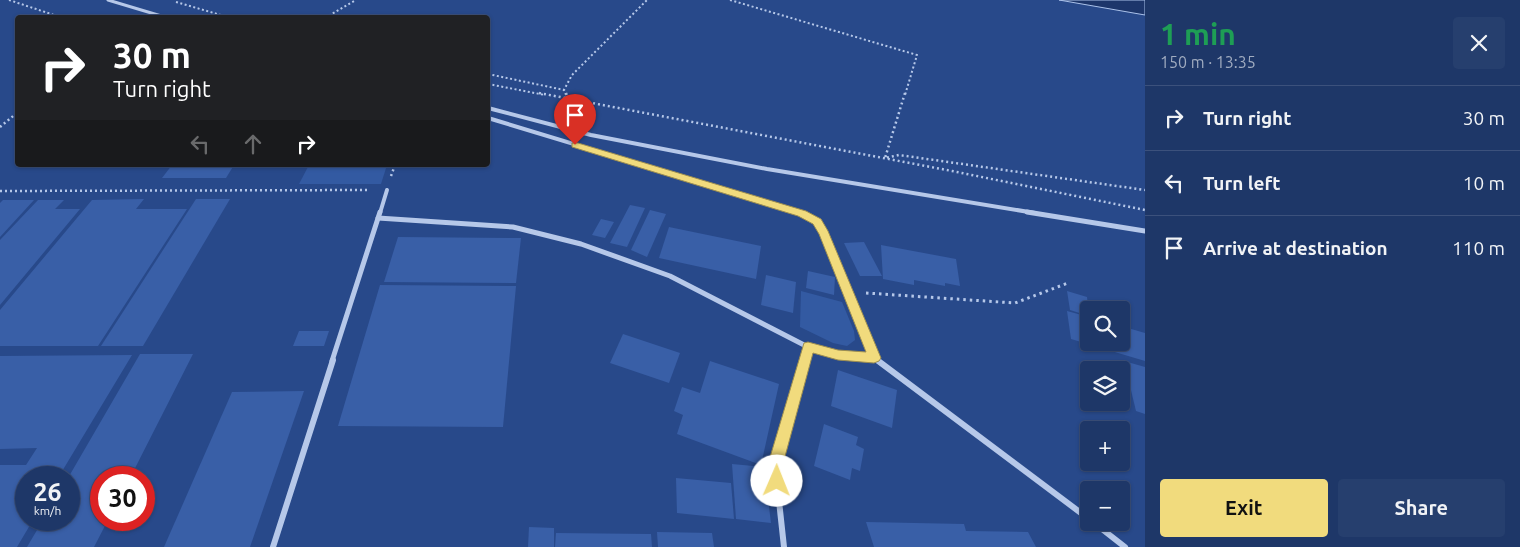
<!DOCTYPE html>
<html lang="en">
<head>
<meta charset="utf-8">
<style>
  body { margin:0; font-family:Ubuntu,sans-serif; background:#263f6e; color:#f1f3f6; height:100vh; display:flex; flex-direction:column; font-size:19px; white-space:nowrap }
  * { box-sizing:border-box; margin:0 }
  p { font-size:16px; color:#a1acc0 }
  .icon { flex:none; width:28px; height:28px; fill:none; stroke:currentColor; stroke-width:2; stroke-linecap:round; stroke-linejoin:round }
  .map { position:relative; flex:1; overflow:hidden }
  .side { display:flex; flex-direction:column; background:#1e3768; width:375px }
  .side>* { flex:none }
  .top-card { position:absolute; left:15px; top:15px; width:475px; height:152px; border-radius:5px; box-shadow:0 1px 4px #0004,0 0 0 1px #3c517c; background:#202124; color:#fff; overflow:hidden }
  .controls { position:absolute; left:1080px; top:301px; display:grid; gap:10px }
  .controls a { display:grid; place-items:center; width:50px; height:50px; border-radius:5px; background:#1e3768; box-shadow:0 1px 4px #0004,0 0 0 1px #3c517c; font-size:25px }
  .speed { position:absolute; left:15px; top:466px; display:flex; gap:10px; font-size:25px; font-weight:700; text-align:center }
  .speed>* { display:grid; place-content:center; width:65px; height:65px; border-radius:50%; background:#1e3768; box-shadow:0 1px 4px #0004,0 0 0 1px #3c517c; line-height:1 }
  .speed small { font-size:12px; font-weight:400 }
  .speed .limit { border:8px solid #d22; background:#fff; color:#111 }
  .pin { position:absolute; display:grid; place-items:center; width:42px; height:42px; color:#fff; margin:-51px -21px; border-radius:50% 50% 50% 0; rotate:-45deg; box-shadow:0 0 5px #0007 }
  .pin .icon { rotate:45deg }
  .me { position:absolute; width:55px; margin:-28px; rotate:1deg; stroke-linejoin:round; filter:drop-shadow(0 0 4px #0008) }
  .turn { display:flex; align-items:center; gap:18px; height:105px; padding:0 15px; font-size:22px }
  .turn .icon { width:65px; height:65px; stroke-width:2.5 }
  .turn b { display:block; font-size:35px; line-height:42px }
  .lanes { display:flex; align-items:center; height:48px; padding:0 15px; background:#0003; justify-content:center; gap:25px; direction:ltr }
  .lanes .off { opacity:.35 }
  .round { display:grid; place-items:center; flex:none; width:52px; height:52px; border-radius:5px; background:#263f6e }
  .headline { display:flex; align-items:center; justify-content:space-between; height:85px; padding:0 15px }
  h1 { font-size:30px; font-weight:700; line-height:38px; color:#1e9e55 }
  .button { display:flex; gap:10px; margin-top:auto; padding:10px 15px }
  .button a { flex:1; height:58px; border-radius:5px; background:#f1db7d; color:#111; font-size:20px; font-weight:700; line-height:58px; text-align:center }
  .button a+a { background:#263f6e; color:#f1f3f6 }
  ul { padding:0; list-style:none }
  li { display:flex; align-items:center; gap:15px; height:65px; padding:0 15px; border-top:1px solid #3c517c }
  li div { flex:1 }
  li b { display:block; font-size:19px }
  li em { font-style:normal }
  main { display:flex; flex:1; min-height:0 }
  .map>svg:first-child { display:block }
  .green { fill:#335aa2 }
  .water { fill:#1d366b; stroke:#abc2ea }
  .building { fill:#395fa7 }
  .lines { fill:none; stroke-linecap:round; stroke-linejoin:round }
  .path-far2 { stroke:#b6c8e9; stroke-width:2; stroke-dasharray:2 2.5; stroke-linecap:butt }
  .path-far1 { stroke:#b6c8e9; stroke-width:2.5; stroke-dasharray:2 3; stroke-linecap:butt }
  .path { stroke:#b6c8e9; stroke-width:3; stroke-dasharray:2.5 4; stroke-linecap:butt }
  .street-far3 { stroke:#b6c8e9; stroke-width:3 }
  .street-far2 { stroke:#b6c8e9; stroke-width:4 }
  .street-far1 { stroke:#b6c8e9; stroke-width:5 }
  .street { stroke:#b6c8e9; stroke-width:6 }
  .route { fill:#f1db7d; stroke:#9d8e51 }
</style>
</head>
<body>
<main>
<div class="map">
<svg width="1145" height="547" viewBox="0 0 1145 547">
  <rect width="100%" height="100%" fill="#28498a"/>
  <!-- green -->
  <g class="green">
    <polygon points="309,165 387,165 381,184 299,184"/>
    <polygon points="801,291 842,302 854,331 855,340 847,346 833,343 800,327"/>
  </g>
  <!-- water -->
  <polygon class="water" points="1059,0 1145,0 1145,15"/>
  <!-- building -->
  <g class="building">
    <polygon points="172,165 234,165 226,178 162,178"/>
    <polygon points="144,199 136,209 187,209 98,346 0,346 0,310 92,200"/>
    <polygon points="196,199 230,199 143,346 101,346"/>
    <polygon points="3,200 34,200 0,237 0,203"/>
    <polygon points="38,200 64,200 55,209 80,209 0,305 0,240"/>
    <polygon points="630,205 645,208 627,247 610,243"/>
    <polygon points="650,210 666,214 647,257 631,250"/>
    <polygon points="601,219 614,222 605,238 592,235"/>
    <polygon points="669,227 761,246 756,279 659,258"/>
    <polygon points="398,237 521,238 516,283 384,282"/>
    <polygon points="864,242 882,276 860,276 844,243"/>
    <polygon points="881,245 956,259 960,286 945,283 945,286 914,280 914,285 883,279"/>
    <polygon points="808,271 835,277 834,295 806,288"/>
    <polygon points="766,275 796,282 793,313 761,305"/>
    <polygon points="380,285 516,286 503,427 338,426"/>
    <polygon points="1067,291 1087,297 1089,316 1070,310"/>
    <polygon points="1067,311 1089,317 1089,342 1121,342 1121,326 1145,333 1145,361 1071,339"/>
    <polygon points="299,331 329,331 324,346 293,346"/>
    <polygon points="623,334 680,353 669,383 610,363"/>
    <polygon points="140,354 193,354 130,478 101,478 101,520 108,520 94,547 27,547 43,520 69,520 68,478"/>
    <polygon points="132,355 58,478 26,478 26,520 33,520 17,547 0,547 0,465 26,465 37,448 0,449 0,356"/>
    <polygon points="710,361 779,384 761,465 677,434 683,415 674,411 682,387 700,393"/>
    <polygon points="1124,361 1145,367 1145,414 1136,411"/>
    <polygon points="838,370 897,390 892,428 831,406"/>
    <polygon points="304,391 250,547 164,547 232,392"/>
    <polygon points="824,424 858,437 856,445 864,449 860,471 852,468 850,480 814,466"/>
    <polygon points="732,464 764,467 771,523 736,519"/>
    <polygon points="676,478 731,483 734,519 677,513"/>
    <polygon points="866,522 964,524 966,531 1028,532 1036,547 874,547"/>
    <polygon points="529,527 554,528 554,547 528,547"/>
    <polygon points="657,532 712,533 714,547 658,547"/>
    <polygon points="556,533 651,534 652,547 555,547"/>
  </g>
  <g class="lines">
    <!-- path-far2 -->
    <g class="path-far2">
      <polyline points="9,0 63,18"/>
      <polyline points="730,0 917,55 905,95"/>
      <polyline points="176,2 231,18"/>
      <polyline points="325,18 356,0"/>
      <polyline points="488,74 564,90"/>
      <polyline points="488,84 545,95"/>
      <polyline points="566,95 564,90 572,75 647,0"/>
    </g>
    <!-- path-far1 -->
    <g class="path-far1">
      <polyline points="539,93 952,171 1145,210"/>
      <polyline points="566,93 568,98"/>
      <polyline points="905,93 885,158 899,155 1145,190"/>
      <polyline points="0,127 18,112"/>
      <polyline points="391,176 395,165"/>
      <polyline points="0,191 370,190"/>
    </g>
    <!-- path -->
    <polyline class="path" points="866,293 1015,303 1068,283"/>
    <!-- street-far3 -->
    <polyline class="street-far3" points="108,0 168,18"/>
    <!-- street-far2 -->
    <g class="street-far2">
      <polyline points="488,108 591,135 767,169 1035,213"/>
      <polyline points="488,118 802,213"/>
      <polyline points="380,213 387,190"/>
    </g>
    <!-- street-far1 -->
    <g class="street-far1">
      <polyline points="798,212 817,222 824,234 874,358 878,361"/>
      <polyline points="1027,212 1145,231"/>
      <polyline points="378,218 513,227 581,244 670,276 808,347 838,355 874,358"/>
      <polyline points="332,361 380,212"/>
      <polyline points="804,361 808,347"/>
    </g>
    <!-- street -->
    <g class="street">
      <polyline points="877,360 1089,519"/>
      <polyline points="1093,522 1125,547"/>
      <polyline points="273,547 333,360"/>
      <polyline points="784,547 775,464 804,360"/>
    </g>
  </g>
  <!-- route -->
  <polygon class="route" points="572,143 578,143 806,211 821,219 828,231 881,358 879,361 874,363 838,360 813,353 783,464 785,481 782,486 777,488 772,486 768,464 804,343 808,342 838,350 866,352 819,234 813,224 798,216 572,147"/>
</svg>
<div class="controls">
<a><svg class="icon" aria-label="search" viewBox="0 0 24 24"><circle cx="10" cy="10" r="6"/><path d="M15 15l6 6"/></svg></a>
<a><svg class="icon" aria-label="layers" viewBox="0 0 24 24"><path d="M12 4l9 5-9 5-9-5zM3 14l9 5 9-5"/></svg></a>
<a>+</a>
<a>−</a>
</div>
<div class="speed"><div>26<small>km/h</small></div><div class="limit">30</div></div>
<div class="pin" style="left:575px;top:145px;background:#d93025"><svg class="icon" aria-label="arrive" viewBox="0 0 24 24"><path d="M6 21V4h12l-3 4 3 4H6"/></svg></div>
<svg class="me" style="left:777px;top:481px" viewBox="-20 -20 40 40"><circle r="19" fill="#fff"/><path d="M0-13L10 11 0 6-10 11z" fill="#f1db7d"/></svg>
<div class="top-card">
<div class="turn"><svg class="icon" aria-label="right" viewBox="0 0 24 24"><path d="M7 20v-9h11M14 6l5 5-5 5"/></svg><div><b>30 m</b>Turn right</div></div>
<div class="lanes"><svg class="icon off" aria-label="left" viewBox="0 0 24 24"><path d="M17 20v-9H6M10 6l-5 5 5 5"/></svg><svg class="icon off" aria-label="ahead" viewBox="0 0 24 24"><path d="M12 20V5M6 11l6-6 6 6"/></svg><svg class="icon" aria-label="right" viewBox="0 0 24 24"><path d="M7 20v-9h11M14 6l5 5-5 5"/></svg></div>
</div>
</div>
<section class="side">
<div class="headline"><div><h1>1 min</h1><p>150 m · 13:35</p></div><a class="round"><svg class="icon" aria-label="close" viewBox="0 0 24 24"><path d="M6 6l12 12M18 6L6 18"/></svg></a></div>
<ul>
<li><svg class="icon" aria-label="right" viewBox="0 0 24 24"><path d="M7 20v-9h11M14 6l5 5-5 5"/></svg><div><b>Turn right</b></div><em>30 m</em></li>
<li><svg class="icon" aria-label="left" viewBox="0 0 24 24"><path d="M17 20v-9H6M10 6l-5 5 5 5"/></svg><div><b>Turn left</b></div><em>10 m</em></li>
<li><svg class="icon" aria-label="arrive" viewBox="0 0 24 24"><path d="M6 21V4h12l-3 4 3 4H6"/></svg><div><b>Arrive at destination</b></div><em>110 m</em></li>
</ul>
<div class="button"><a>Exit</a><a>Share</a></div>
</section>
</main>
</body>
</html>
